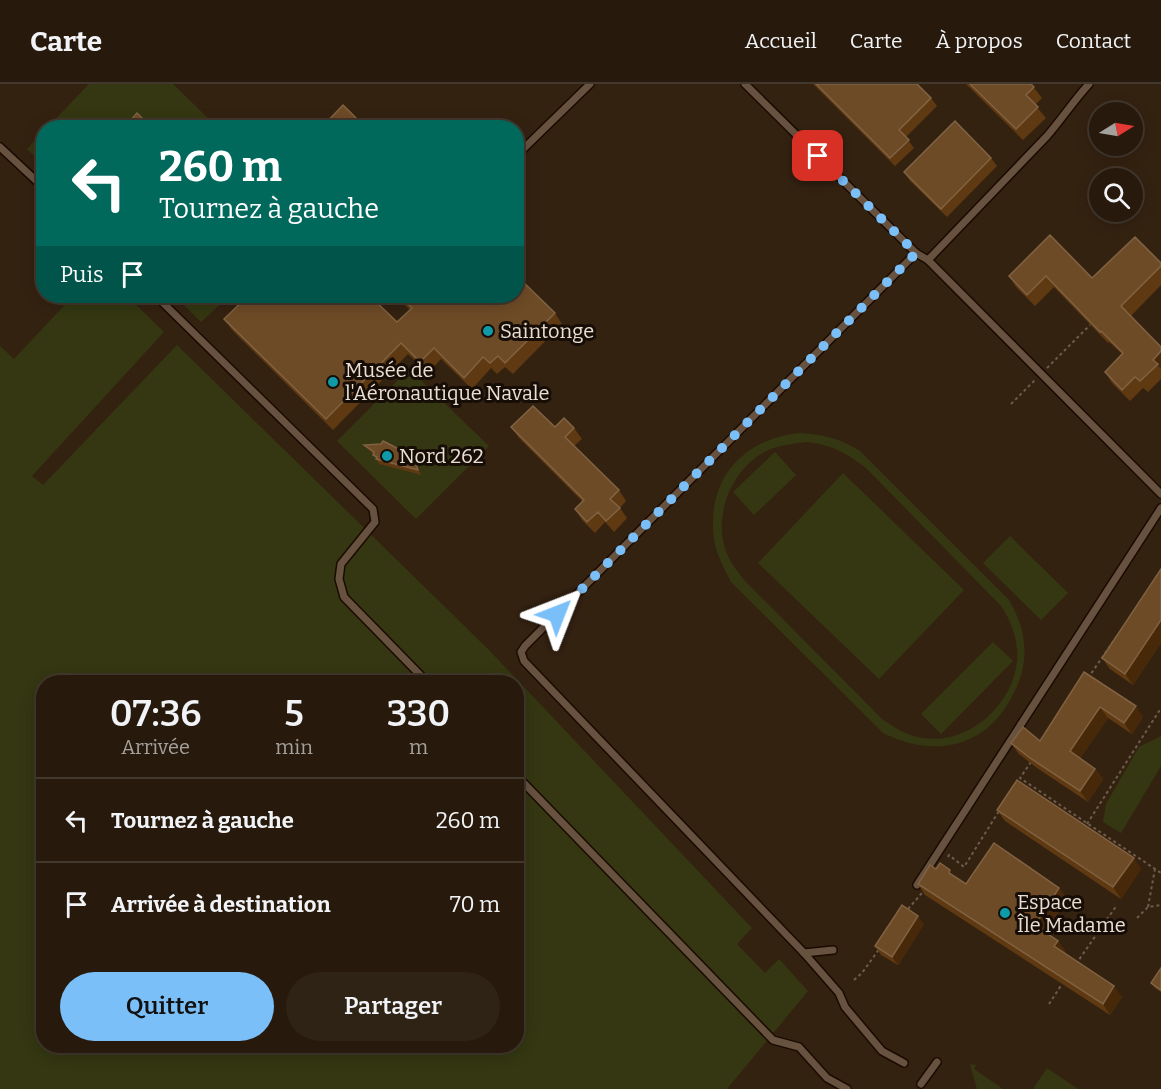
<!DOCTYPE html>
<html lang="fr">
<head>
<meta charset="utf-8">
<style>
  body { margin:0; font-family:Bitter,serif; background:#2f2316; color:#f1f3f6; height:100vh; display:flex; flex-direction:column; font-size:22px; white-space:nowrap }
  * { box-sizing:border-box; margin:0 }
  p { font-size:20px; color:#a4a19d }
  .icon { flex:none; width:33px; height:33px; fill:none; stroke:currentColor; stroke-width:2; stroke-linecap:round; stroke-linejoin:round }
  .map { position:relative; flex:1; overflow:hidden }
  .drawer { position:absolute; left:36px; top:591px; width:488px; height:378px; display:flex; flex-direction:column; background:#271a0d; border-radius:24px; box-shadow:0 3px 15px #0003,0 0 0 2px #43382e }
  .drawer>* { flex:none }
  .top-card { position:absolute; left:36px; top:36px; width:488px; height:183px; border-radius:24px; box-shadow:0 3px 15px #0003,0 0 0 2px #43382e; background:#00695c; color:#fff; overflow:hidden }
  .needle { width:39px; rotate:79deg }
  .buttons { position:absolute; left:1089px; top:18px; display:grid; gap:12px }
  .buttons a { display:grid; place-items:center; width:54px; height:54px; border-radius:50%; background:#271a0d; box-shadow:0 3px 15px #0003,0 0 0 2px #43382e; font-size:30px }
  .pin { position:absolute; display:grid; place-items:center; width:51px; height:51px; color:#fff; margin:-26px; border-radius:12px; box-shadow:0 3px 9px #0006 }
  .me { position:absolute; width:66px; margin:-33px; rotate:45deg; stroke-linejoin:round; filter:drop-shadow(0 0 4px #0008) }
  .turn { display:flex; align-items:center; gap:21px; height:126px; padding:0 24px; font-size:27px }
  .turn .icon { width:78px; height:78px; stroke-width:2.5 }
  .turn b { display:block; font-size:42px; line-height:51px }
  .then { display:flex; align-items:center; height:57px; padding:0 24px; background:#0003; gap:12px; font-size:22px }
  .eta { display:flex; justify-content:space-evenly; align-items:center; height:102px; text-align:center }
  .eta b { font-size:36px; font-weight:600; line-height:42px }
  .button { display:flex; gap:12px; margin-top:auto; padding:12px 24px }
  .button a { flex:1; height:69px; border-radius:36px; background:#7abff8; color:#111; font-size:24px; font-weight:600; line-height:69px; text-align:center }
  .button a+a { background:#2f2316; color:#f1f3f6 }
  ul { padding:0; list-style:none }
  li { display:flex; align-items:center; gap:18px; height:84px; padding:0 24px; border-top:2px solid #43382e }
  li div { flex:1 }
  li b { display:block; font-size:22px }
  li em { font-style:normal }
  header { display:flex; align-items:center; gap:36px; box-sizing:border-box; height:84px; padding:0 30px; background:#271a0d; border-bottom:2px solid #43382e }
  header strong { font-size:28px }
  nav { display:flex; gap:33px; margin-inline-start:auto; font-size:21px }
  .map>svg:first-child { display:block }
  .green { fill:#343711; fill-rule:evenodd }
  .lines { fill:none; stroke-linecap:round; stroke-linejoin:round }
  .service-casing { stroke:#1b0a00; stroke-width:10 }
  .path { stroke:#6d5c4d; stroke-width:2; stroke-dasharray:3 3; stroke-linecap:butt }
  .service { stroke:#675240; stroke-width:7 }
  .wall { fill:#5f3912 }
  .shaded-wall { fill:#472909 }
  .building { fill:#6e4b27; stroke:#816242; stroke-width:1.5 }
  .route { stroke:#7abff8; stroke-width:10; stroke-dasharray:0 18 }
  .culture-dot { fill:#0f9aa8; stroke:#160d07; stroke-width:2 }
  .labels { text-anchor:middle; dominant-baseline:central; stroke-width:6; stroke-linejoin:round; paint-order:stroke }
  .poi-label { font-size:20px; fill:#ebded3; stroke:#160d07; text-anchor:start }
</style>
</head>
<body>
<header>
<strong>Carte</strong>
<nav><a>Accueil</a><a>Carte</a><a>À propos</a><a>Contact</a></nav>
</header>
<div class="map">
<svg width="1161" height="1005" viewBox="0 0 1161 1005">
  <rect width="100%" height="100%" fill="#342211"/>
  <!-- green -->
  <g class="green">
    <polygon points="89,0 173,0 217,43 47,44"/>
    <polygon points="43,48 43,81 27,65"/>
    <path d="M 73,212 L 127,212 L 164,248 L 32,392 L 43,401 L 177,261 L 489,566 L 752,844 L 737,860 L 765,889 L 779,875 L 808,907 L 727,1005 L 0,1005 L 0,262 L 14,275 ZM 44,598 L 516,598 L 516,962 L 44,962 Z"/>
    <polygon points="175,212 229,212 201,238"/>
    <polygon points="409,285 489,362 416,435 337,357"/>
    <path d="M 801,349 C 825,351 839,354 860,367 L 1009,516 C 1029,550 1030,582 1010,616 C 982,666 932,673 883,649 L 731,498 C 724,484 716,470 714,455 C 706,395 743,354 801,349 ZM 807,358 C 833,361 849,370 868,386 L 1001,522 C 1012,538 1019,559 1017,578 C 1012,622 968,661 923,654 C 908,652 895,644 882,635 L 746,498 C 738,488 730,479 726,467 C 712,430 734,380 771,365 C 783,361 794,359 807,358 Z"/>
    <polygon points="775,368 796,391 754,431 733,408"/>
    <polygon points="843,389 964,506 879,595 758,479"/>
    <polygon points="1010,452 1068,509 1041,536 983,479"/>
    <polygon points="993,558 1013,577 941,650 921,630"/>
    <polygon points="1161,652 1161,682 1121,749 1103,738 1106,720 1139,663"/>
    <polygon points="970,980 976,981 974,985 1003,1005 977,1005"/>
    <polygon points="1047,984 1078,1005 1033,1005"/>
  </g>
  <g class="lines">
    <defs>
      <g id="service">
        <polyline points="745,0 916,169 928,176 1161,410"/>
        <polyline points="0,63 44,104"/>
        <polyline points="516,72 590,0"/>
        <path d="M 928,176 L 1047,52 C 1062,35 1074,16 1089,0"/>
        <polyline points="156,212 373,425 375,438 341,480 339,495 344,513 427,598"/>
        <polyline points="516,691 773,956 799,963 827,994 847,1005"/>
        <polyline points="917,801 1161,424"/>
        <polyline points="804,869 833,866"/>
        <polyline points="904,979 882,967 845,923 839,909 804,869 524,577 521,568 525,562 916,169"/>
        <polyline points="921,1000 937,978"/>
      </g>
    </defs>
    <!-- service casing -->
    <use href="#service" class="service-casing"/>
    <!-- path -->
    <g class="path">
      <polyline points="1047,284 1090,241"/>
      <polyline points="1011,320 1035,296"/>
      <polyline points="1088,594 1117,552"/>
      <polyline points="1031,678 1020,694 1161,789"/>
      <polyline points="1087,740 1161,624"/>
      <polyline points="948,773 949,771 964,783 999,727"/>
      <polyline points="1148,823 1155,785"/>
      <polyline points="908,825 922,809"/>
      <polyline points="1137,834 1148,823 1161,821"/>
      <polyline points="1076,880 1117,821"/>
      <polyline points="854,896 862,889 880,864"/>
      <polyline points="1049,920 1062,900"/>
    </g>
    <!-- service -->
    <use href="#service" class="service"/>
  </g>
  <!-- wall -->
  <g class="wall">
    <polygon points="813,0 917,0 931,14 937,22 906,53 914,64 895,82"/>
    <polygon points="966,0 1031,0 1042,14 1035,21 1046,34 1023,56"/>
    <polygon points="991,74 997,82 947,133 910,97 904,88"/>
    <polygon points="1161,179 1161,201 1131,232 1161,263 1161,295 1148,308 1143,304 1130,317 1112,299 1105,288 1122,270 1109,258 1108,259 1054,203 1035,222 1016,203 1009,192 1092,194"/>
    <polygon points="248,212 372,212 371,213 397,238 410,226 404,220 398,212 516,212 555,229 562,240 513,290 505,283 497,290 491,284 472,305 441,275 428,289 408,270 333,346 232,246 224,235"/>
    <polygon points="511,343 574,344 582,355 574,362 619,406 626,417 620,424 627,434 614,448 605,438 595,449 582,436 575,425 583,418 519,354"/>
    <polygon points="364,361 413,372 416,377 422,391 379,380 373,370"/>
    <polygon points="1161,559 1133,601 1110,585 1102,574"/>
    <polygon points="1084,588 1143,633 1132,650 1108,634 1080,674 1095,685 1103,695 1088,718 1037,684 1019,670 1011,659 1040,657"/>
    <polygon points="997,726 1141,785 1121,815 1005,737"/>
    <polygon points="936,785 955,793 966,800 1059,804 1067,815 1045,848 1058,857 1065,867 1064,869 1122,913 1110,931 925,811 918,800"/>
    <polygon points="924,840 898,881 881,871 875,862"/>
    <polygon points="1161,884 1161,908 1155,904 1151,899"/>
  </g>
  <!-- shaded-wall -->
  <g class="shaded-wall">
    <polygon points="1161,267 1161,285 1153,276"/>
    <polygon points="413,372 416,377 422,391 418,386"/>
    <polygon points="1161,536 1161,559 1133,601 1125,590"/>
    <polygon points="1136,622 1143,633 1132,650 1124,639"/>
    <polygon points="1100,623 1108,634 1078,678 1070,667"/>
    <polygon points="1095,685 1103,695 1088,718 1080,707"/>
    <polygon points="1134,774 1141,785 1121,815 1113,803"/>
    <polygon points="1059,804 1067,815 1042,852 1035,841"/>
    <polygon points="918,832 924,840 898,881 892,873"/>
    <polygon points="1058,857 1065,867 1062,873 1054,862"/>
    <polygon points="1114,902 1122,913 1110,931 1103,920"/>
  </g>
  <!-- building -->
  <g class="building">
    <polygon points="816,0 917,0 931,14 899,46 909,56 890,74"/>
    <polygon points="970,0 1031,0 1034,3 1026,11 1038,23 1016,45"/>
    <polygon points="343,21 366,44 321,44"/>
    <polygon points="137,29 148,40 145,44 137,44 130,37"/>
    <polygon points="955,37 991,74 941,125 904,88"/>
    <polygon points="1050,151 1092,194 1135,153 1161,179 1161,182 1121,222 1161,263 1161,267 1153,276 1158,280 1140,297 1135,293 1122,306 1105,288 1123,269 1101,247 1100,248 1046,192 1027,211 1009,192"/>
    <polygon points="516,191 555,229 505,279 498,272 490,279 483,273 464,294 434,264 420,278 401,259 326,335 224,235 248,212 370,212 397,238 412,224 399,212 516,212"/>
    <polygon points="533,322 555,343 564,334 574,344 565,353 619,406 610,415 620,424 606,437 598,428 587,438 575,425 584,416 511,343"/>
    <polygon points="383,357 413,372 418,386 376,375 377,373 373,371 374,368 364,361 381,360"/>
    <polygon points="1161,485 1161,536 1125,590 1102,574"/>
    <polygon points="1084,588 1136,622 1124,639 1100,623 1070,667 1095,685 1080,707 1030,674 1011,659 1023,643 1040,657"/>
    <polygon points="1017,696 1134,774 1113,803 997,726"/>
    <polygon points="994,759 1059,804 1035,841 1058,857 1054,862 1114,902 1103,920 918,800 930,781 936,785 940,779 950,786 949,789 966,800"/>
    <polygon points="902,821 918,832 892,873 875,862"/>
    <polygon points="1161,884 1161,906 1151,899"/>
  </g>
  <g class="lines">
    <!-- route -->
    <polyline class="route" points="557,530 916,169 818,72"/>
  </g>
  <!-- markers -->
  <g class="culture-dot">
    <circle cx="488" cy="247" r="6"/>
    <circle cx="333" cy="298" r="6"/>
    <circle cx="387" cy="372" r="6"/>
    <circle cx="1005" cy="829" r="6"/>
  </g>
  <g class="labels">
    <!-- poi labels -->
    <g class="poi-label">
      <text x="500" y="247">Saintonge</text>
      <text x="345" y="286">Musée de<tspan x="345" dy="23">l'Aéronautique Navale</tspan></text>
      <text x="399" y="372">Nord 262</text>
      <text x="1017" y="818">Espace<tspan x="1017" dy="23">Île Madame</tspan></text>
    </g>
  </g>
</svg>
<div class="buttons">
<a><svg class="needle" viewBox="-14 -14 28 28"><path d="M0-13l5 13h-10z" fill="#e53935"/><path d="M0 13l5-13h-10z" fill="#a4a19d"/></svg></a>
<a><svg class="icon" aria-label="search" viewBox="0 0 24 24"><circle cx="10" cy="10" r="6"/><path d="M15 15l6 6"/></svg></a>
</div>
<div class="pin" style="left:818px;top:72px;background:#d93025"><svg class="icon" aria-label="arrive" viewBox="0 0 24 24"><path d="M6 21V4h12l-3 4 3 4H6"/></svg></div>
<svg class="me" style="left:557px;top:530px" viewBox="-20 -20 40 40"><path d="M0-17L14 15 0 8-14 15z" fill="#7abff8" stroke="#fff" stroke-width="4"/></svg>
<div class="top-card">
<div class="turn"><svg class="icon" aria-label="left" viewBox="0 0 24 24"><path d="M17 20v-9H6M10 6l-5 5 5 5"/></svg><div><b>260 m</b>Tournez à gauche</div></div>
<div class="then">Puis<svg class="icon" aria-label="arrive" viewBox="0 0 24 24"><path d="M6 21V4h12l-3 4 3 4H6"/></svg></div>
</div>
<section class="drawer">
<div class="eta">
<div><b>07:36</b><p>Arrivée</p></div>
<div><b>5</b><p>min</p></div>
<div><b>330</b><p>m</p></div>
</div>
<ul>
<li><svg class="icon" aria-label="left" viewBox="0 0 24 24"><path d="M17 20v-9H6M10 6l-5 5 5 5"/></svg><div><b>Tournez à gauche</b></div><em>260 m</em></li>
<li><svg class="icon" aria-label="arrive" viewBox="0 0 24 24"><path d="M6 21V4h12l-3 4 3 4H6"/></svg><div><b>Arrivée à destination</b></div><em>70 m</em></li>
</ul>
<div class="button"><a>Quitter</a><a>Partager</a></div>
</section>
</div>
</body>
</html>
